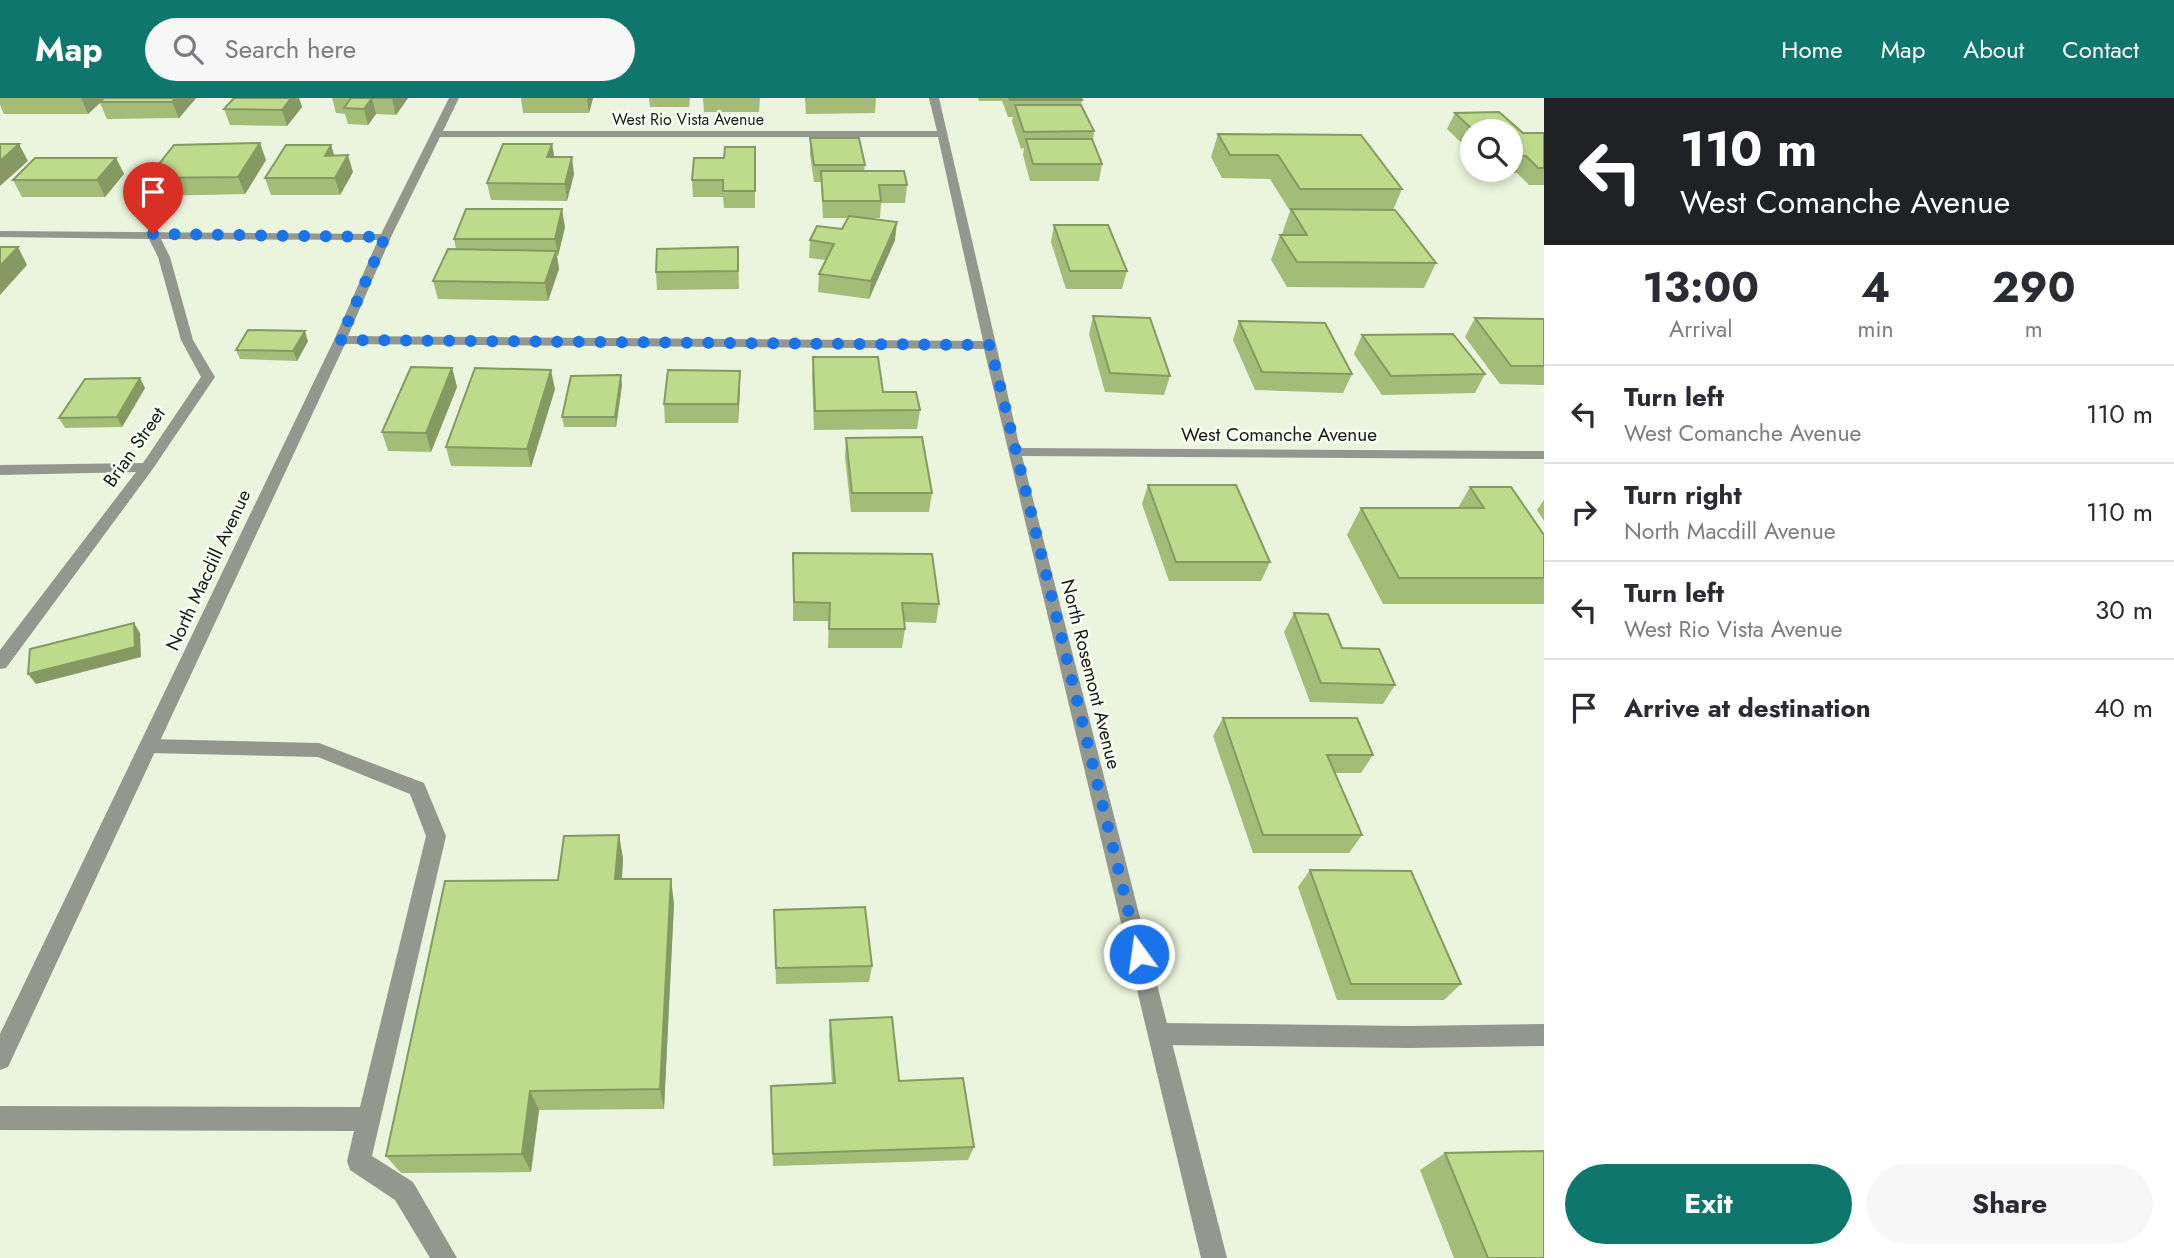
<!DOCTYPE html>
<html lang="en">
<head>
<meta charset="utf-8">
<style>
  body { margin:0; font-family:Jost,sans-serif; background:#f7f7f7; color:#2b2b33; height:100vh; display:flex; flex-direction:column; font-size:26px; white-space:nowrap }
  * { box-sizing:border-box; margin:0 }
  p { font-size:23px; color:#7c7c81 }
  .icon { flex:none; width:38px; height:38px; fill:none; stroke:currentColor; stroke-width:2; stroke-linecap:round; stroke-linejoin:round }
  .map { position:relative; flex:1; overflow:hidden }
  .sheet { display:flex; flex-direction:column; background:#fff; width:630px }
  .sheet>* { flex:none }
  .hud { background:#202124; color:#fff; overflow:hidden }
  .tools { position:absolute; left:1460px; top:21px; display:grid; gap:14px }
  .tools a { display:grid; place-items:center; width:63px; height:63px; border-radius:50%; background:#fff; box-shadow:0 4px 10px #0003; font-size:35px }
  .pin { position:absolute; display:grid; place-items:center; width:60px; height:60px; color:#fff; margin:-72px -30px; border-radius:50% 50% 50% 0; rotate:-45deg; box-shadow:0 0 7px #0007 }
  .pin .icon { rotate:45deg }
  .me { position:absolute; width:77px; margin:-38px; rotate:346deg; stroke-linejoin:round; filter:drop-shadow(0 0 5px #0008) }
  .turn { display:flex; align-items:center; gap:24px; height:147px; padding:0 21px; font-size:32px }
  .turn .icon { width:91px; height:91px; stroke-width:2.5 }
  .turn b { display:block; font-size:49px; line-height:60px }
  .eta { display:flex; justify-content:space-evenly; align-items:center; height:119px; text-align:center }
  .eta b { font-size:42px; font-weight:700; line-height:49px }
  .primary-button { display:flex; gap:14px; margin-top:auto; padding:14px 21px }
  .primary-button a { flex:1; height:80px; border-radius:42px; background:#0f766e; color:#fff; font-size:28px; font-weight:700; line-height:80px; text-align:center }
  .primary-button a+a { background:#f7f7f7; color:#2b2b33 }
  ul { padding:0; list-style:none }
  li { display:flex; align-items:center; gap:21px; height:98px; padding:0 21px; border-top:2px solid #e1e1e2 }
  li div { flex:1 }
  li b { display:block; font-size:26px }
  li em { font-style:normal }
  header { display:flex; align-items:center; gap:42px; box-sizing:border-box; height:98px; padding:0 35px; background:#0f766e; color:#fff }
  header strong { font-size:33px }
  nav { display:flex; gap:38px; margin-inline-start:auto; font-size:24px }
  .search { width:490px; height:63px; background:#f7f7f7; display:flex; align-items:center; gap:18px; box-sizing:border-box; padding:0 24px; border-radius:38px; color:#7c7c81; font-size:26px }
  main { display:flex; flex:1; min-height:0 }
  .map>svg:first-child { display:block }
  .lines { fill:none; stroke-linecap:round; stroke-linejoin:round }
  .lane { fill:#93978e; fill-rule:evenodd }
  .street { fill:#93978e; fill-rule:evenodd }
  .wall { fill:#a3bc78 }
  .shaded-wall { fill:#859962 }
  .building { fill:#bedb8c; stroke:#859962; stroke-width:2 }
  .route { stroke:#1a73e8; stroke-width:12; stroke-dasharray:0 21.6 }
  .labels { text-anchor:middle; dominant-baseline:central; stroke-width:5; stroke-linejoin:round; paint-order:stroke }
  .far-street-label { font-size:16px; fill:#191c14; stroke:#fbfff6 }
  .street-label { font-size:19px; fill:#191c14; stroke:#fbfff6 }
</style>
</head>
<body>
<header>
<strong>Map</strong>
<div class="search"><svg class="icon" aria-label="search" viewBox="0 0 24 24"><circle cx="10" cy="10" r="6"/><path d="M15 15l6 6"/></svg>Search here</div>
<nav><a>Home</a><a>Map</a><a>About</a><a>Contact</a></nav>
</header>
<main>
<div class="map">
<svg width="1544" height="1160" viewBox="0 0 1544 1160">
  <rect width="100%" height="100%" fill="#ebf4dd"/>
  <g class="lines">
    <!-- lane -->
    <g class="lane">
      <polygon points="149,641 319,645 424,685 446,738 372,1058 413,1084 457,1160 430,1160 395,1102 350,1072 347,1063 354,1033 0,1032 0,1008 360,1009 426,738 410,696 318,659 149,655 142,653 140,648 142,643"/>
      <polygon points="1159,925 1409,928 1544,926 1544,948 1409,950 1159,947 1151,944 1148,936 1151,928"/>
    </g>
    <!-- street -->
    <path class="street" d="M 449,0 L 459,0 L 443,33 L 937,33 L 929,0 L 939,0 L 1020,350 L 1544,353 L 1544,361 L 1022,358 L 1227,1160 L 1201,1160 L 984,251 L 345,246 L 8,969 L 0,972 L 0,936 L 334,242 L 378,142 L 161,141 L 170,159 L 193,242 L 215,279 L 152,372 L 6,570 L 0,571 L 0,552 L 136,374 L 0,377 L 0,367 L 143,365 L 201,279 L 181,242 L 158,159 L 149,141 L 0,139 L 0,133 L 381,136 ZM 440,39 L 938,39 L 983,243 L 348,238 L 391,139 Z"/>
  </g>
  <!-- wall -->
  <g class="wall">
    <polygon points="0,0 196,0 179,20 107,21 100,5 88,16 4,16 0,7"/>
    <polygon points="234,0 299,0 302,9 287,28 230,27 224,11"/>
    <polygon points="332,0 408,0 396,17 376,16 368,27 348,26 345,16 336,15"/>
    <polygon points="521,0 593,0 589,15 523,15"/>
    <polygon points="649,0 690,0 689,9 650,9"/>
    <polygon points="703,0 760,0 759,14 704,14"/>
    <polygon points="805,0 876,0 875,15 806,16"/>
    <polygon points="978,0 1081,0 1082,2 1081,7 1094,33 1093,42 1102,66 1099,83 1030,83 1023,57 1024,50 1021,51 1012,23 1013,19 1008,19 1002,3 979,3"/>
    <polygon points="1455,15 1523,35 1544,35 1544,87 1529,87 1517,75 1493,75 1489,72 1510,72 1510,33 1472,33 1472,55 1447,31"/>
    <polygon points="1218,36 1402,91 1393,112 1436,165 1424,190 1287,189 1271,162 1280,137 1282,137 1282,136 1290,113 1270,81 1222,80 1211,59"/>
    <polygon points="810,40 865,67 864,73 907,87 905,105 881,105 880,120 866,120 895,142 869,201 818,194 819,176 826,162 809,160 810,142 842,131 847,120 823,120 821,84 814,84 810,57"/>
    <polygon points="552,46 554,59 574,76 567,103 491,102 487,85"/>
    <polygon points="331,47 334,57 353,74 340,97 271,97 265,80"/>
    <polygon points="755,49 755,110 724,110 723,99 693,99 692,82 724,60"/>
    <polygon points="116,60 124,76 105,99 22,99 13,82"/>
    <polygon points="266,62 245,96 156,98 148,80"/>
    <polygon points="1054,127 1127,173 1122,191 1066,191 1051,144"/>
    <polygon points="565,129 558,158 557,158 559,171 548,203 438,201 433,183 456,151 454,141"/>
    <polygon points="738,149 739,191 657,192 656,174"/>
    <polygon points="1093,218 1170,278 1164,297 1105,294 1089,236"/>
    <polygon points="1475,220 1544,221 1544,287 1500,286 1465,239"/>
    <polygon points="1239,223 1352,276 1343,295 1255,292 1233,242"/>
    <polygon points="1362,237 1485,276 1475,295 1382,297 1354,256"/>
    <polygon points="308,243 297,263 240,261 236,252"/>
    <polygon points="813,259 920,312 917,331 814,332 812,278"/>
    <polygon points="452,270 457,289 431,354 388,353 382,334"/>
    <polygon points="740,273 740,291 738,325 665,325 664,306"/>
    <polygon points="622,287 616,329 564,329 562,319"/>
    <polygon points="145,290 122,329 65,330 59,320"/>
    <polygon points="555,291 531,369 451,368 446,349"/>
    <polygon points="846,340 932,395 929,414 851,414 845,359"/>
    <polygon points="1148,387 1270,464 1261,483 1169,483 1142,406"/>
    <polygon points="1470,389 1544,437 1544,506 1383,506 1347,437 1361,410 1458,410"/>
    <polygon points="1544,402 1544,423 1537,412"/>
    <polygon points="793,455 939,506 936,525 904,524 905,531 902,550 828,550 829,523 793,523"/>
    <polygon points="1294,515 1395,587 1383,606 1310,604 1284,534"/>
    <polygon points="1223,620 1373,657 1361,675 1335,675 1362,737 1349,755 1253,755 1213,638"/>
    <polygon points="619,737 623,761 622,781 674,805 664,1011 539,1012 531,1074 401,1075 386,1058 558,782"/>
    <polygon points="1310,772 1461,886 1444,902 1337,902 1298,789"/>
    <polygon points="774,812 872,868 869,884 776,886"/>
    <polygon points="830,922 974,1049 968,1062 773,1068 771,1002 832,985 829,937"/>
    <polygon points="1445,1055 1544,1160 1454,1160 1420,1072"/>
  </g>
  <!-- shaded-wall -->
  <g class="shaded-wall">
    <polygon points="81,0 105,0 88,16"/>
    <polygon points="176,0 196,0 179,20 172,4"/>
    <polygon points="291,0 299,0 302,9 287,28 282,12"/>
    <polygon points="372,0 376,16 368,27 364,11"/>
    <polygon points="392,0 408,0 396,17 392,1"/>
    <polygon points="587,0 593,0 589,15"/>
    <polygon points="260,45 266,62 245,96 238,79"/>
    <polygon points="19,46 28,63 0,88 0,63"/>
    <polygon points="552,46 555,63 547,59"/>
    <polygon points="331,47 336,64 325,58"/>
    <polygon points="348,57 353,74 340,97 335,80"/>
    <polygon points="572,59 574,76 567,103 565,86"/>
    <polygon points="116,60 124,76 105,99 97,82"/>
    <polygon points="562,111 565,129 558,158 555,141"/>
    <polygon points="897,124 895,142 869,201 871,183"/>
    <polygon points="18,149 27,167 0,197 0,168"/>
    <polygon points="556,153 559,171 548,203 545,185"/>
    <polygon points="305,233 308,243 297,263 293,253"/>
    <polygon points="452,270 457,289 431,354 426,335"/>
    <polygon points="551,272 555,291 531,369 527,351"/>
    <polygon points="740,273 740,291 738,325 738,306"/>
    <polygon points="621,277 622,287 616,329 615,319"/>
    <polygon points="140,280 145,290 122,329 117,319"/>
    <polygon points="134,525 140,535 141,559 36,586 28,576"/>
    <polygon points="619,737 623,761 620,805 615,781"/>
    <polygon points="671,781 674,805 664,1011 660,991"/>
    <polygon points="530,993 539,1012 531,1074 522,1056"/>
  </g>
  <!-- building -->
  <g class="building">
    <polygon points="104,0 176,0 172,4 100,4"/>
    <polygon points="234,0 291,0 282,12 224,11"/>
    <polygon points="351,0 392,0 372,0 364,11 344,10"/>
    <polygon points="1009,0 1081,0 1082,2 1010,2"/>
    <polygon points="1015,7 1081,7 1094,33 1024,34"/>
    <polygon points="1499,14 1523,35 1544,35 1544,70 1538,70 1526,58 1510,58 1510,33 1474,33 1455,15"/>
    <polygon points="1218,36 1361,37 1402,91 1300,91 1278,57 1230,57"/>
    <polygon points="810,40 859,40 865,67 814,67"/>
    <polygon points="1026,41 1092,41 1102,66 1033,66"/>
    <polygon points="260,45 238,79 148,80 174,47"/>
    <polygon points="0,46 19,46 0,63"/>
    <polygon points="503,46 552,46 547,59 572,59 565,86 487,85"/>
    <polygon points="286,47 331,47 325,58 348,57 335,80 265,80"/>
    <polygon points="725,49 755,49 755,93 723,93 723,82 692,82 694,60 724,60"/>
    <polygon points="35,60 116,60 97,82 13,82"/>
    <polygon points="821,73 904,73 907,87 879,87 881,103 823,103"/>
    <polygon points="466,111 562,111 555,141 454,141"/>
    <polygon points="1291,111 1395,112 1436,165 1297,164 1280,137 1307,137"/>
    <polygon points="849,118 897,124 871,183 819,176 834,146 810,142 817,128 842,131"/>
    <polygon points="1054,127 1108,127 1127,173 1070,173"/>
    <polygon points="0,149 18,149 0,168"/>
    <polygon points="738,149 738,173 656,174 657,151"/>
    <polygon points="448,151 556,153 545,185 433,183"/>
    <polygon points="1093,218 1150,220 1170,278 1110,275"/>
    <polygon points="1475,220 1544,221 1544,268 1511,268"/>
    <polygon points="1239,223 1325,225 1352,276 1262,274"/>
    <polygon points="248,232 305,233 293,253 236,252"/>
    <polygon points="1453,236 1485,276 1391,278 1362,237"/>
    <polygon points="813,259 878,259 883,294 916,294 920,312 815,313"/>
    <polygon points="411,269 452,270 426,335 382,334"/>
    <polygon points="475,270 551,272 527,351 446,349"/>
    <polygon points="668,272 740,273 738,306 664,306"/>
    <polygon points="621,277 615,319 562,319 571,278"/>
    <polygon points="140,280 117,319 59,320 85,281"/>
    <polygon points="922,339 932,395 852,395 846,340"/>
    <polygon points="1148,387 1236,387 1270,464 1176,464"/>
    <polygon points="1470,389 1511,389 1544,437 1544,480 1399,480 1361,410 1484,410"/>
    <polygon points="793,455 932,456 939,506 902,505 905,531 829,531 830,505 794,504"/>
    <polygon points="1294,515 1328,516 1342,550 1379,551 1395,587 1321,585"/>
    <polygon points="134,525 135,549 28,576 30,551"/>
    <polygon points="1223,620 1357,620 1373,657 1327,657 1362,737 1263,737"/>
    <polygon points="619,737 615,781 671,781 660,991 530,993 522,1056 386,1058 445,783 558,782 564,738"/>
    <polygon points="1310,772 1411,773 1461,886 1351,886"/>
    <polygon points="865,809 872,868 776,870 774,812"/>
    <polygon points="892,919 899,983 963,980 974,1049 773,1056 771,988 835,985 830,922"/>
    <polygon points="1544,1053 1544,1160 1488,1160 1445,1055"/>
  </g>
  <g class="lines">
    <!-- route -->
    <polyline class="route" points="153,136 385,139 340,242 990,247 1139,856"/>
  </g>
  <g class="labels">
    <!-- far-street labels -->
    <g class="far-street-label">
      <text x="688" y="21">West Rio Vista Avenue</text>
    </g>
    <!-- street labels -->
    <g class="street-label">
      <text x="1279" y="336">West Comanche Avenue</text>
      <text transform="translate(134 349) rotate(-55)">Brian Street</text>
      <text transform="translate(208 472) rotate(-65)">North Macdill Avenue</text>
      <text transform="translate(1091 576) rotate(76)">North Rosemont Avenue</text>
    </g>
  </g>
</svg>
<div class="tools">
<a><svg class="icon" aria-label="search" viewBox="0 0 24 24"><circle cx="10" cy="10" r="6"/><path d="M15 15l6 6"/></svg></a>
</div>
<div class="pin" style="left:153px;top:136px;background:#d93025"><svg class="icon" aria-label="arrive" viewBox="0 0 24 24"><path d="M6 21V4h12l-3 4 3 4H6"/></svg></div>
<svg class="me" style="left:1139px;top:856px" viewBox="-20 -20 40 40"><circle r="17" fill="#1a73e8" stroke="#fff" stroke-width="3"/><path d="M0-11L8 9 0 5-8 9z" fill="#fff"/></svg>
</div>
<section class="sheet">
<div class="hud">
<div class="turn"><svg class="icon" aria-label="left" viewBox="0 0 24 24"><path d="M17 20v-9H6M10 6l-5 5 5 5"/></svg><div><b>110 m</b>West Comanche Avenue</div></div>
</div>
<div class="eta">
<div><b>13:00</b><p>Arrival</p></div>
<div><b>4</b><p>min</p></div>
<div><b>290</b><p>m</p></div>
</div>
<ul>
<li><svg class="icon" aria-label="left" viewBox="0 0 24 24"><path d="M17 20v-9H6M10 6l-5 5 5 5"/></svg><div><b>Turn left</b><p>West Comanche Avenue</p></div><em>110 m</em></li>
<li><svg class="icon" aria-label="right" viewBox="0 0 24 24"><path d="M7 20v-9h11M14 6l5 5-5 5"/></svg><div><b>Turn right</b><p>North Macdill Avenue</p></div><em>110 m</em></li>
<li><svg class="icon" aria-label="left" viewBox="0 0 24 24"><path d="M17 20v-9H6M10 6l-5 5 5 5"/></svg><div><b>Turn left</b><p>West Rio Vista Avenue</p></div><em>30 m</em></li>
<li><svg class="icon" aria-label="arrive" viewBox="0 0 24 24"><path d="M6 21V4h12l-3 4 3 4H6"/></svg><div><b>Arrive at destination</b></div><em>40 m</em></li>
</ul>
<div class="primary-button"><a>Exit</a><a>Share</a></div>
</section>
</main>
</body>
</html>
